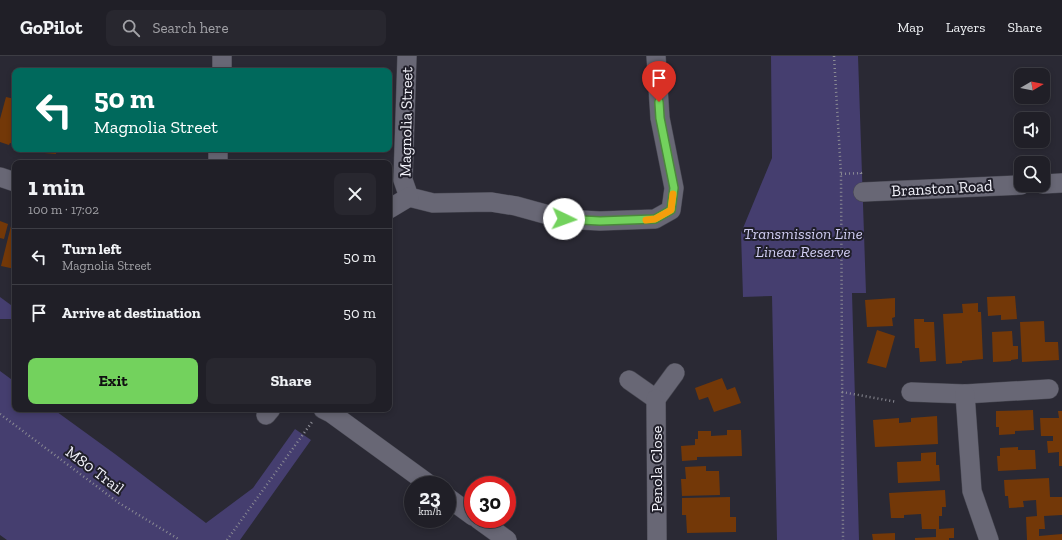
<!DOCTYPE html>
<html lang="en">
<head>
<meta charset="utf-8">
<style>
  body { margin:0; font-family:"Zilla Slab",serif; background:#28272f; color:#f1f3f6; height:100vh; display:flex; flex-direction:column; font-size:15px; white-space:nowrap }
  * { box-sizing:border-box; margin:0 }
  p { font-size:13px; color:#a2a2a7 }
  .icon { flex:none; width:22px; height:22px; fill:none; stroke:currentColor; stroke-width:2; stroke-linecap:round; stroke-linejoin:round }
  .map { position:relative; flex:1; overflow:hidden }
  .panel { position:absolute; left:12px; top:104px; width:380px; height:252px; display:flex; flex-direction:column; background:#201f27; border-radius:8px; box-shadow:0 2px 6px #0003,0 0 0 1px #3d3d44 }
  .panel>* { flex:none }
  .top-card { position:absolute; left:12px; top:12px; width:380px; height:84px; border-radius:8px; box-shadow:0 2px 6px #0003,0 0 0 1px #3d3d44; background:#00695c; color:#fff; overflow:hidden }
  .needle { width:26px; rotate:80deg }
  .tools { position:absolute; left:1014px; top:12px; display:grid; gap:8px }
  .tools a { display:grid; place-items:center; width:36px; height:36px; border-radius:8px; background:#201f27; box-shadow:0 2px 6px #0003,0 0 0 1px #3d3d44; font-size:20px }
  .speed { position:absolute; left:404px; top:420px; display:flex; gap:8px; font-size:20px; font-weight:700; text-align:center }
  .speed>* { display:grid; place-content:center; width:52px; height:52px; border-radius:50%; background:#201f27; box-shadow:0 2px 6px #0003,0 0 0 1px #3d3d44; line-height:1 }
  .speed small { font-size:10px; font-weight:400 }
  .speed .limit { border:6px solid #d22; background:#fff; color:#111 }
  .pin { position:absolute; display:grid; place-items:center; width:34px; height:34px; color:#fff; margin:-41px -17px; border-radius:50% 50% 50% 0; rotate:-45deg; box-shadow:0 0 4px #0007 }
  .pin .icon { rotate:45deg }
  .me { position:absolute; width:44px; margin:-22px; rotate:93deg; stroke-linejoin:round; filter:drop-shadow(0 0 3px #0008) }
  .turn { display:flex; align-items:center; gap:14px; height:84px; padding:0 16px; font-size:18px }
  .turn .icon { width:52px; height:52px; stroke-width:2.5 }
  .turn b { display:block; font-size:28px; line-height:34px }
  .round { display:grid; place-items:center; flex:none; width:42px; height:42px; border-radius:8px; background:#28272f }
  .headline { display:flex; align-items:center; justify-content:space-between; height:68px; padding:0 16px }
  h1 { font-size:24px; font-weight:700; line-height:30px }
  .primary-button { display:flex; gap:8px; margin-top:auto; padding:8px 16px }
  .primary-button a { flex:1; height:46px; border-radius:8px; background:#73d25d; color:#111; font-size:16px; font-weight:700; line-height:46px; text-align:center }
  .primary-button a+a { background:#28272f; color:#f1f3f6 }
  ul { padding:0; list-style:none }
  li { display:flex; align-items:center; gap:12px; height:56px; padding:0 16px; border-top:1px solid #3d3d44 }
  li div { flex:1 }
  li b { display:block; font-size:15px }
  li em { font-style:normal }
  header { display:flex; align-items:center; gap:24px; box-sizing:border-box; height:56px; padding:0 20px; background:#201f27; border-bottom:1px solid #3d3d44 }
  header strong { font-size:19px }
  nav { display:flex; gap:22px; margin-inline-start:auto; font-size:14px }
  .search { width:280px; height:36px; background:#28272f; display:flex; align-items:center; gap:10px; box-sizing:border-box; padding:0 14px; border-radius:8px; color:#a2a2a7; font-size:15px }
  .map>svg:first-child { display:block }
  .green { fill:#453e6f }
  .building { fill:#733808 }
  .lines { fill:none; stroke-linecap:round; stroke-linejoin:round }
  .minor-casing { stroke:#474751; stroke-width:20 }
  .path { stroke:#8a8a93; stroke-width:2.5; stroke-dasharray:1 3; stroke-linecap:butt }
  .minor { stroke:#686775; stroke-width:19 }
  .route-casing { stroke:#4b883c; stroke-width:10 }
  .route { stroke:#73d25d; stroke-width:7 }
  .slow { stroke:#f59e0b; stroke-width:7 }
  .labels { text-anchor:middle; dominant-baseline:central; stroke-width:4; stroke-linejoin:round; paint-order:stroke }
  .street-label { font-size:16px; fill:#f0f0f8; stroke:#201f2a }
  .park-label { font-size:16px; font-style:italic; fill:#cfccf1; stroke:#201f2a }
</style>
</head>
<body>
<header>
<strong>GoPilot</strong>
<div class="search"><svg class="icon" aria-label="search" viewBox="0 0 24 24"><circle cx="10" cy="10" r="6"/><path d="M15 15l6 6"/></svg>Search here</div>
<nav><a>Map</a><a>Layers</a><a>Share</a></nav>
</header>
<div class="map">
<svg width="1062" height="484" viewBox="0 0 1062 484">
  <rect width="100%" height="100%" fill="#2a2934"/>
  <!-- green -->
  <g class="green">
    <polygon points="771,0 858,0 866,237 852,237 859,484 777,484 772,240 743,241 741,177 772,102"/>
    <polygon points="0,241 15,252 15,263 0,263"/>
    <polygon points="0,315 15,326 15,353 53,353 115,398 206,467 253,432 295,373 311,384 240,484 7,484 0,479"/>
  </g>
  <!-- building -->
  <g class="building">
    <polygon points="6,41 15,43 15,88 10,87 9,89 0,86 0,63"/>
    <polygon points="44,93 56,93 56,98 44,97"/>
    <polygon points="0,165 8,168 4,183 0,182"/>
    <polygon points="11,170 15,171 15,213 1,210"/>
    <polygon points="1015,240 1017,263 1001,264 1001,259 988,260 987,241"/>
    <polygon points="895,242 895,261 892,262 893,270 867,271 865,244"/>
    <polygon points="978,247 978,256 981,256 983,303 962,305 962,307 946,308 943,258 963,257 962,248"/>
    <polygon points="914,263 924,263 924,266 934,266 936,305 920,306 919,292 915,292"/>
    <polygon points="1044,265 1045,286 1058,286 1059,304 1022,306 1020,266"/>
    <polygon points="877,274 895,280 886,312 867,307"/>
    <polygon points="1012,275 1013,290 1018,290 1018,303 1011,304 1011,305 993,306 992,276"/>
    <polygon points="722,322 727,334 735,331 741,347 714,356 708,341 699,344 695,332"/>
    <polygon points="1033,354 1034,374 1015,375 1015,378 999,379 999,371 996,371 996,355"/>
    <polygon points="1058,355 1062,355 1062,410 1059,410 1059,396 1048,397 1047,385 1053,385 1053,380 1041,380 1040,362 1059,362"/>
    <polygon points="937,360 938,388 875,391 873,364 899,362 899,367 911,366 911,362"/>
    <polygon points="727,374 741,374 742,400 697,401 697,404 682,405 681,390 695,389 695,383 698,383 698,375 711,375 711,380 727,379"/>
    <polygon points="1018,391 1018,394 1035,394 1036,413 998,415 997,400 1000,400 1000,392"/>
    <polygon points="936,396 936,409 939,409 940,425 898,427 897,406 921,405 921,397"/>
    <polygon points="706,410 706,415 719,415 720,439 682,440 681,423 686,423 685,411"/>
    <polygon points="1049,422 1050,441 1062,441 1062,459 1044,460 1045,473 1039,473 1039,480 1062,478 1062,484 1027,484 1026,461 1037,460 1036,444 1023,445 1024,451 1009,452 1008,440 1005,440 1004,424"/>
    <polygon points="945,434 946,451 942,451 942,460 939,460 939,473 954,472 954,482 949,482 949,484 915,484 915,482 936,481 936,473 922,473 921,458 904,459 904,462 891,462 889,437"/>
    <polygon points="730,441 730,461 736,461 736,476 687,477 686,459 682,459 682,442"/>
    <polygon points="895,477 895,484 873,484 872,478"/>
  </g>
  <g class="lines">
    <defs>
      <g id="minor">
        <polyline points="407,0 403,124 409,141 433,147 491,146 516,150 563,163 600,165 655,163 671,154 674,132 660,62 656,0"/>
        <polyline points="222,15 222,0"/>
        <polyline points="218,107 218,93"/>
        <polyline points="0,121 15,126"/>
        <polyline points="1043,128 1062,127"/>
        <polyline points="863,136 1021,129"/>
        <polyline points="389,153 409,141"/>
        <polyline points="629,324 656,343 675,317"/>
        <polyline points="911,336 965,338 1049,333"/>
        <polyline points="965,338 972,435 989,484"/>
        <polyline points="656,343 657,484"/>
        <polyline points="323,353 331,357 430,429"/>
        <polyline points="266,359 271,353"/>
        <polyline points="447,441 473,460"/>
        <polyline points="478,463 507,484"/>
      </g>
    </defs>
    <!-- minor casing -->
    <use href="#minor" class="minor-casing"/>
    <!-- path -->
    <g class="path">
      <polyline points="834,0 841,118 843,484"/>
      <polyline points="841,118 861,117 861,121"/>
      <polyline points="842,336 897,346"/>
      <polyline points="0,358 119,447 180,484"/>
      <polyline points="227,484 312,366"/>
    </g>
    <!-- minor -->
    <use href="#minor" class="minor"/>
  </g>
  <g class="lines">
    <defs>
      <polyline id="route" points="564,163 600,165 655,163 671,154 674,132 660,62 659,46"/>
    </defs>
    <!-- route casing -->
    <use href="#route" class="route-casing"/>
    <!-- route -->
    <use href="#route" class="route"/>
    <!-- slow -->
    <polyline class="slow" points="646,164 655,163 671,154 673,138"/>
  </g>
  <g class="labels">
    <!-- street labels -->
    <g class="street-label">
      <text transform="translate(406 66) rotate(-89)">Magnolia Street</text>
      <text transform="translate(942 132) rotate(-3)">Branston Road</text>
      <text transform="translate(656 413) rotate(-90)">Penola Close</text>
      <text transform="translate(95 414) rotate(37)">M80 Trail</text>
    </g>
    <!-- park labels -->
    <g class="park-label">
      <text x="803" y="177">Transmission Line<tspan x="803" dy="18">Linear Reserve</tspan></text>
    </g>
  </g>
</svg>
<div class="tools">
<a><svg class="needle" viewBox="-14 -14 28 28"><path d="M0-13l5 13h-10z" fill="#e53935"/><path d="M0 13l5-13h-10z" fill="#a2a2a7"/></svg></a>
<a><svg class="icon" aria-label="sound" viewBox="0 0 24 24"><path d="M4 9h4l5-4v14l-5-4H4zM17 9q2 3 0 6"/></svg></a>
<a><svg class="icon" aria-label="search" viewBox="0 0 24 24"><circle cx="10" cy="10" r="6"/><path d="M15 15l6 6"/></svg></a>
</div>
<div class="speed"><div>23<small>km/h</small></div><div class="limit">30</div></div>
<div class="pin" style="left:659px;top:46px;background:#d93025"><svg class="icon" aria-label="arrive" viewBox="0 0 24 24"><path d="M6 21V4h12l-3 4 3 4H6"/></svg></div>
<svg class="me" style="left:564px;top:163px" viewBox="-20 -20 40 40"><circle r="19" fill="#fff"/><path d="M0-13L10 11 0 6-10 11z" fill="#73d25d"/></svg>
<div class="top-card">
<div class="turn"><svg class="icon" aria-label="left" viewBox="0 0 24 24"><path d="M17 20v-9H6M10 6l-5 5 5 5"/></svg><div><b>50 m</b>Magnolia Street</div></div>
</div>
<section class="panel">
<div class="headline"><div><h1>1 min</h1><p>100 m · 17:02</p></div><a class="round"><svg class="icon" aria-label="close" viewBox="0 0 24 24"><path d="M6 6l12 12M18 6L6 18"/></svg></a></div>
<ul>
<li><svg class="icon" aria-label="left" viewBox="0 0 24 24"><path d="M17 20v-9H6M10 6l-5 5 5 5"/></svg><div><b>Turn left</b><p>Magnolia Street</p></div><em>50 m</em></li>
<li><svg class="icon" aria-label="arrive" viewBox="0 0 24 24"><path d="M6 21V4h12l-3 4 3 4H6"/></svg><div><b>Arrive at destination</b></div><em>50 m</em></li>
</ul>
<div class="primary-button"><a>Exit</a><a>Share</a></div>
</section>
</div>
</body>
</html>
